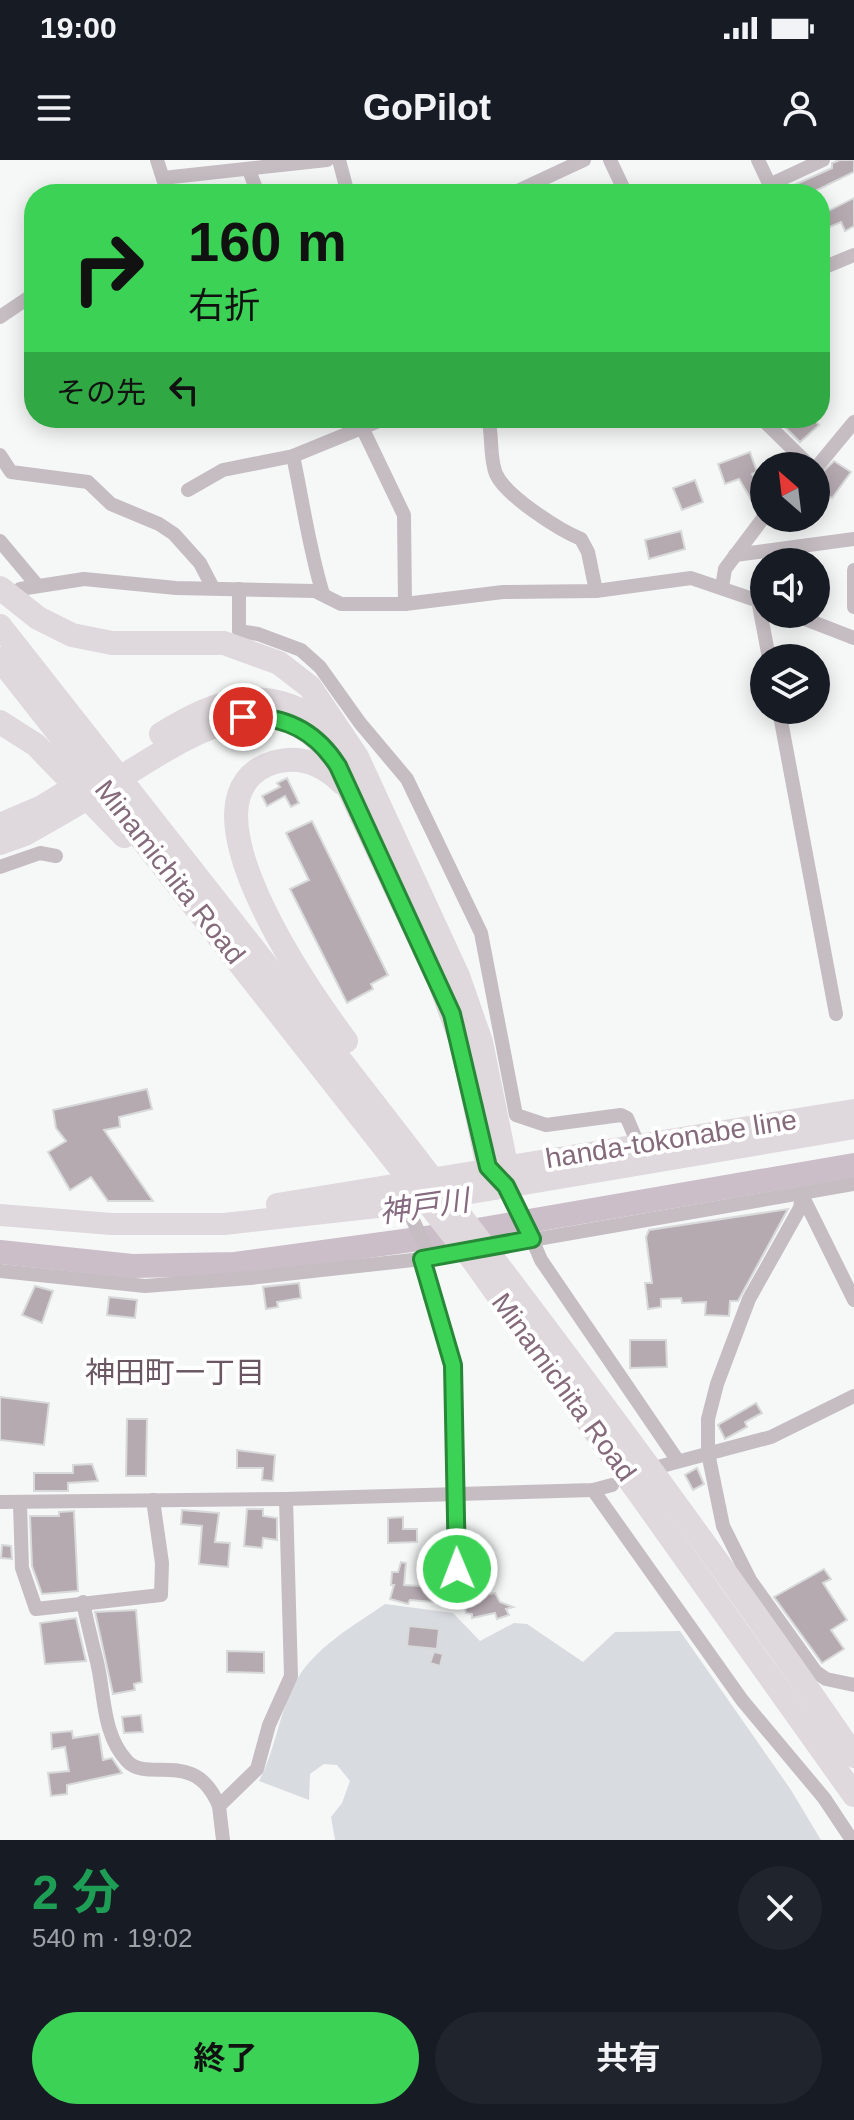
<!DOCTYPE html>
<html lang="ja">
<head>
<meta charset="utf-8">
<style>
  body { margin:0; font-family:Arial,"Noto Sans JP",sans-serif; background:#20242c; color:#f1f3f6; height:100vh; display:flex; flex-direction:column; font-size:30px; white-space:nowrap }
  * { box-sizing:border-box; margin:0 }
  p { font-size:26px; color:#9ea1a6 }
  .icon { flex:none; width:44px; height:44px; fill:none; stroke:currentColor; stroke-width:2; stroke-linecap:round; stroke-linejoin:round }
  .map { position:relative; height:1680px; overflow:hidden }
  .side { display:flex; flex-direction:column; background:#171b24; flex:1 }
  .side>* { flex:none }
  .guide { position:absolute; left:24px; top:24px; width:806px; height:244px; border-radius:32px; box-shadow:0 4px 20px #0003; background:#3cd255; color:#111; overflow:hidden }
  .needle { width:52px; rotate:332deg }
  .buttons { position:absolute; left:750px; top:292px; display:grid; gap:16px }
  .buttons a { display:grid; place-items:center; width:80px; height:80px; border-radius:50%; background:#171b24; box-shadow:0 4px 20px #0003; font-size:40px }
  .pin { position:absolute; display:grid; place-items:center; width:68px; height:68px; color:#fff; margin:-34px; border:4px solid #fff; border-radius:50%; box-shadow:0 2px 8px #0007 }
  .me { position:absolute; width:88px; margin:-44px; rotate:359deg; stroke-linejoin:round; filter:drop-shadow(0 0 6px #0008) }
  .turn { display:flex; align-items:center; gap:28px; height:168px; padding:0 32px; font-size:36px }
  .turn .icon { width:104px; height:104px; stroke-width:2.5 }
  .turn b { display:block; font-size:56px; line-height:68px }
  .then { display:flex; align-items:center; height:76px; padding:0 32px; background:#0003; gap:16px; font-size:30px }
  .round { display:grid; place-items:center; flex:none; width:84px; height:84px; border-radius:42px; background:#20242c }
  .head { display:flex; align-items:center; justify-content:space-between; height:136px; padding:0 32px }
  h1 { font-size:48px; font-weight:700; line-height:60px; color:#1e9e55 }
  .action { display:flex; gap:16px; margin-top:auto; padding:16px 32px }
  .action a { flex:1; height:92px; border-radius:48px; background:#3cd255; color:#111; font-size:32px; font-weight:700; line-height:92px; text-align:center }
  .action a+a { background:#20242c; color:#f1f3f6 }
  .status { display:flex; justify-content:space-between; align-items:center; height:56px; padding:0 40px; background:#171b24; direction:ltr }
  .status svg { height:22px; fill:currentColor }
  header { display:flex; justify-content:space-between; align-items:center; height:104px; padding:0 32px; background:#171b24; font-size:36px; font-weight:700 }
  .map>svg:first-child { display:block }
  .green { fill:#d8dbdf }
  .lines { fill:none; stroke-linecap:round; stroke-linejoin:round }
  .river { stroke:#cbbec8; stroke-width:24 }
  .building { fill:#b6aab1; stroke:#d8dada; stroke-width:2 }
  .minor { stroke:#c5bdc2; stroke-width:14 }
  .tertiary { stroke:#c5bdc2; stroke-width:16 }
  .primary { stroke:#dfd8dc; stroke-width:22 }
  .motorway { stroke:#dfd8dc; stroke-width:24 }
  .route-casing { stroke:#278837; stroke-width:20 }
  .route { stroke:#3cd255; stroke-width:14 }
  .labels { text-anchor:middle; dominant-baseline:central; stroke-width:8; stroke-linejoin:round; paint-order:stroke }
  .street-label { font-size:28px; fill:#846a7a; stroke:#fff }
  .water-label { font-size:30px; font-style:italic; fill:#866b80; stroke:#fff }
  .neighbourhood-label { font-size:30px; fill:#6a5763; stroke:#fff }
</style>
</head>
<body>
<div class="status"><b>19:00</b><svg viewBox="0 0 49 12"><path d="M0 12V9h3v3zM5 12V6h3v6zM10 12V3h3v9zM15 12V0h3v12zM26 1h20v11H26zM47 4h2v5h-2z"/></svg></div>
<header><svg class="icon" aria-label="menu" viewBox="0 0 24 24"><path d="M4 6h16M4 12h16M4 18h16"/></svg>GoPilot<svg class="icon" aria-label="person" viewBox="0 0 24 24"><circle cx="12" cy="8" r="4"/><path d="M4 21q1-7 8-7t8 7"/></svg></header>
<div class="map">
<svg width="854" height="1680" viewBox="0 0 854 1680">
  <rect width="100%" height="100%" fill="#f6f8f8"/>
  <!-- green -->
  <path class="green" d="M 385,1444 L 453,1453 L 480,1481 L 514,1463 L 527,1464 L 583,1502 L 615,1472 L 680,1471 L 791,1630 L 821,1680 L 335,1680 L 331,1657 L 342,1643 L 350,1621 L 337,1605 L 324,1604 L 310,1614 L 309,1640 L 259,1621 C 275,1591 278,1558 293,1527 C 310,1490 352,1467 385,1444 Z"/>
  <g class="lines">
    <!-- river -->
    <polyline class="river" points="0,1092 132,1106 235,1104 448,1075 854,1005"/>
  </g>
  <!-- building -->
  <g class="building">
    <polygon points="840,0 854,0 854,12 809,34 784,34 783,30 832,8 832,3"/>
    <polygon points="854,38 854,66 845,71 841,62 820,71 820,55"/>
    <polygon points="798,258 813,258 819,265 800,282 786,268"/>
    <polygon points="750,292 757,312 752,314 763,334 752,341 739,319 725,324 718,304"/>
    <polygon points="834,301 851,312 832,338 816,329 816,318"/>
    <polygon points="695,320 703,342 682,350 673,328"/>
    <polygon points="681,371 685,389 649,399 645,380"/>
    <polygon points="287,618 299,643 291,647 285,636 267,646 262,636 280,627 277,623"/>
    <polygon points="312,661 388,815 371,824 373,829 347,843 290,729 309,720 286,673"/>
    <polygon points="147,929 152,949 119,957 120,967 104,970 153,1041 108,1041 91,1017 70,1030 48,992 66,981 56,968 53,950"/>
    <polygon points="788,1049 738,1141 730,1141 729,1156 705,1155 706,1142 682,1143 681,1138 661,1139 661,1147 648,1149 645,1123 652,1123 646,1077 649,1070"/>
    <polygon points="299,1123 301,1138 277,1142 278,1147 266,1149 263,1127"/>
    <polygon points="35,1126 53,1131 42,1163 22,1155"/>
    <polygon points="109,1137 137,1140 135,1158 107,1155"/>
    <polygon points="630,1180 666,1180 667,1207 630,1208"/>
    <polygon points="0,1237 49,1243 44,1285 0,1280"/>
    <polygon points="756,1243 762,1253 745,1262 747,1267 725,1279 718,1265"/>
    <polygon points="127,1259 147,1259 146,1316 126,1316"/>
    <polygon points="237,1290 275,1295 273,1321 262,1320 263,1308 237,1308"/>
    <polygon points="92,1304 98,1321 68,1323 68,1331 34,1331 34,1313 73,1313 73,1305"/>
    <polygon points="697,1308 704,1324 693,1330 685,1315"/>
    <polygon points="247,1349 263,1349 263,1356 277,1358 277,1380 263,1378 262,1388 244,1386"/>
    <polygon points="182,1350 219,1353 215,1382 230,1383 228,1407 199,1404 202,1366 181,1364"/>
    <polygon points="74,1351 78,1431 42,1434 32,1406 30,1356 59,1356 59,1352"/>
    <polygon points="403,1357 403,1369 417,1369 417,1382 388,1383 388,1358"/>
    <polygon points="2,1385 11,1386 12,1399 1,1398"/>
    <polygon points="401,1402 406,1403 404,1425 436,1427 434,1442 410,1440 408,1444 390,1439 394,1425 391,1425 392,1412 398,1412"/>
    <polygon points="824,1409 831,1419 823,1423 847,1460 831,1470 844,1489 822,1503 774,1437"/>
    <polygon points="468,1418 469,1434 489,1430 490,1434 495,1433 500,1442 513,1447 506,1449 509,1455 497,1459 495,1453 472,1458 472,1454 466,1453 465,1447 443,1446 443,1434 458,1434 456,1419"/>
    <polygon points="136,1450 142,1522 134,1524 135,1530 113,1534 95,1452"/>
    <polygon points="76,1458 86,1501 45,1504 40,1463"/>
    <polygon points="409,1466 439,1469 437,1489 407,1486"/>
    <polygon points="227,1491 264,1492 264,1513 227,1512"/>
    <polygon points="434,1492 443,1494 440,1506 430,1503"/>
    <polygon points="141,1555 143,1572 124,1573 122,1557"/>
    <polygon points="72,1571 73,1578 99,1574 103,1600 112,1598 122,1613 67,1625 67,1634 51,1636 48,1613 69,1611 65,1587 52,1589 51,1573"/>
  </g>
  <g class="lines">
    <!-- minor -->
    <g class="minor">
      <polyline points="157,0 168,34"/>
      <polyline points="339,0 348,34"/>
      <polyline points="610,0 626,34"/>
      <polyline points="758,0 774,34"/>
      <polyline points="249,10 258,34"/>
      <polyline points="163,18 327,0"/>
      <polyline points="769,25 823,0"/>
      <polyline points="511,34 584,0"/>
      <polyline points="820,109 854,95"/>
      <polyline points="0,157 34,134"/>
      <path d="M 488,258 C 493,276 489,297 496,314 C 506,336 559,370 581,379 L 588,392 L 596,431"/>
      <polyline points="761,258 810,306"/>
      <polyline points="358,259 404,355 405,444"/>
      <polyline points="0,295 11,312 88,322 111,344 159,364 174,374 200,403 213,428"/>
      <path d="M 293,296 C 303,342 309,389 323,434"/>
      <polyline points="816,308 854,262"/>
      <polyline points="188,330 223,310 293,296 386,258"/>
      <polyline points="0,381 36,424"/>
      <polyline points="735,395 854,379"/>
      <polyline points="854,410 854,447"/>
      <polyline points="722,427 725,409 764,357"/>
      <polyline points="20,429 84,419 176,428 315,431 341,444 405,444 503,432 596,431 691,418 764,443"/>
      <polyline points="239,429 239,471 258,474 301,490 320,507 360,563 407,619 481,773 516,955 546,965 621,955 627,958 638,984"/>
      <polyline points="758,440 769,498"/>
      <polyline points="792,454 854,478"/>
      <polyline points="779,550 836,854"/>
      <polyline points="0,707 40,693 56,696"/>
      <polyline points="802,1034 800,1048 749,1139 717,1224 708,1259 708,1293 723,1366 750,1420 816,1512 826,1519 854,1525"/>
      <polyline points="802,1035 854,1140"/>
      <polyline points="412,1058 430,1097"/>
      <polyline points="532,1079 541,1100 678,1301"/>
      <polyline points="422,1099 453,1205 457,1409"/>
      <polyline points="0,1111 145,1126 250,1118 422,1099 854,1024"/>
      <polyline points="658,1307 771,1277 854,1236"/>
      <polyline points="593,1330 742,1540 824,1638 852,1680"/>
      <polyline points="0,1342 286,1339 593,1330 612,1325"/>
      <polyline points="20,1344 22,1408 36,1449 161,1435 162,1403 153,1340"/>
      <path d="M 83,1442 C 87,1462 92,1482 97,1502 C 105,1535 102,1574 127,1601 C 148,1624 195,1587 219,1646"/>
      <polyline points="223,1680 219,1646 257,1609 269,1565 291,1516 286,1339"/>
    </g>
    <!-- tertiary -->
    <polyline class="tertiary" points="506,1026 532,1079"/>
    <!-- primary -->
    <g class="primary">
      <polyline points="277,1044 854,950"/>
      <polyline points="0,1055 111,1064 224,1064 405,1044 854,968"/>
    </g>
    <!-- motorway -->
    <g class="motorway">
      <polyline points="0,428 38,458 72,475 112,483 224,483 279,503 310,527 357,597 458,816 481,882 506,1005 506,1026"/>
      <path d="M 0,466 C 291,837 587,1206 854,1596"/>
      <polyline points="0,499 473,1100 854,1635"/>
      <polyline points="0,562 36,585 124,676"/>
      <path d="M 161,574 C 221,538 265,522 326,565"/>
      <path d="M 342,623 C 324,605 301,595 275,602 C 168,633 312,835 346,881"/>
      <polyline points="0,665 42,647 96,614"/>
      <path d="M 0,683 L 25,674 C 57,656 89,638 120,618 C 189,575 280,511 338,606 L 440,823 L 462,884 L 488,1007 L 506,1026"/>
    </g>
  </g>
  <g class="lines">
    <defs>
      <path id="route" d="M 243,557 C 285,555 316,571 338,606 L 452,854 L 488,1007 L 506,1026 L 532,1079 L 422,1099 L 453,1205 L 457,1409"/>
    </defs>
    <!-- route casing -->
    <use href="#route" class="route-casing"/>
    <!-- route -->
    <use href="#route" class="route"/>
  </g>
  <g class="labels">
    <!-- street labels -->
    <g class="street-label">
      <text transform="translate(170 712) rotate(52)">Minamichita Road</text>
      <text transform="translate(671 979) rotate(-9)">handa-tokonabe line</text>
      <text transform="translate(564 1227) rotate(54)">Minamichita Road</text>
    </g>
    <!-- water labels -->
    <g class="water-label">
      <text transform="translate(424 1046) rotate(-8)">神戸川</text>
    </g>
    <!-- neighbourhood labels -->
    <g class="neighbourhood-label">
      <text x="175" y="1212">神田町一丁目</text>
    </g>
  </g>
</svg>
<div class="buttons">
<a><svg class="needle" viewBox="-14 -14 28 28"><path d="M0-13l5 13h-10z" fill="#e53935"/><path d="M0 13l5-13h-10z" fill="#9ea1a6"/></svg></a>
<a><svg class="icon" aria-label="sound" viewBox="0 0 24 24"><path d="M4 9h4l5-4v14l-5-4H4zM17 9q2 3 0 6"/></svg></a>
<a><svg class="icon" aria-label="layers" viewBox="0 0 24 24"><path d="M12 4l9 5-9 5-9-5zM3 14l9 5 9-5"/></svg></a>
</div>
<div class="pin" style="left:243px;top:557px;background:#d93025"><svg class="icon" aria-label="arrive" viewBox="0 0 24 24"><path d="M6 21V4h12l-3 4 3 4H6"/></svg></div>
<svg class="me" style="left:457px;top:1409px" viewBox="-20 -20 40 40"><circle r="17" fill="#3cd255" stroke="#fff" stroke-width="3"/><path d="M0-11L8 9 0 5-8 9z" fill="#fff"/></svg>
<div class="guide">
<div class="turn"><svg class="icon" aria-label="right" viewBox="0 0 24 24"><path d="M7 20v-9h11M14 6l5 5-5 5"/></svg><div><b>160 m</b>右折</div></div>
<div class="then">その先<svg class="icon" aria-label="left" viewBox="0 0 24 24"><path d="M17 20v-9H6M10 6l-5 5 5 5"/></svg></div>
</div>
</div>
<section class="side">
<div class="head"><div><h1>2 分</h1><p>540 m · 19:02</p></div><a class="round"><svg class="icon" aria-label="close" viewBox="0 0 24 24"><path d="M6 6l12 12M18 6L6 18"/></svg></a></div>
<div class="action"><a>終了</a><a>共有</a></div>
</section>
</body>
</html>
